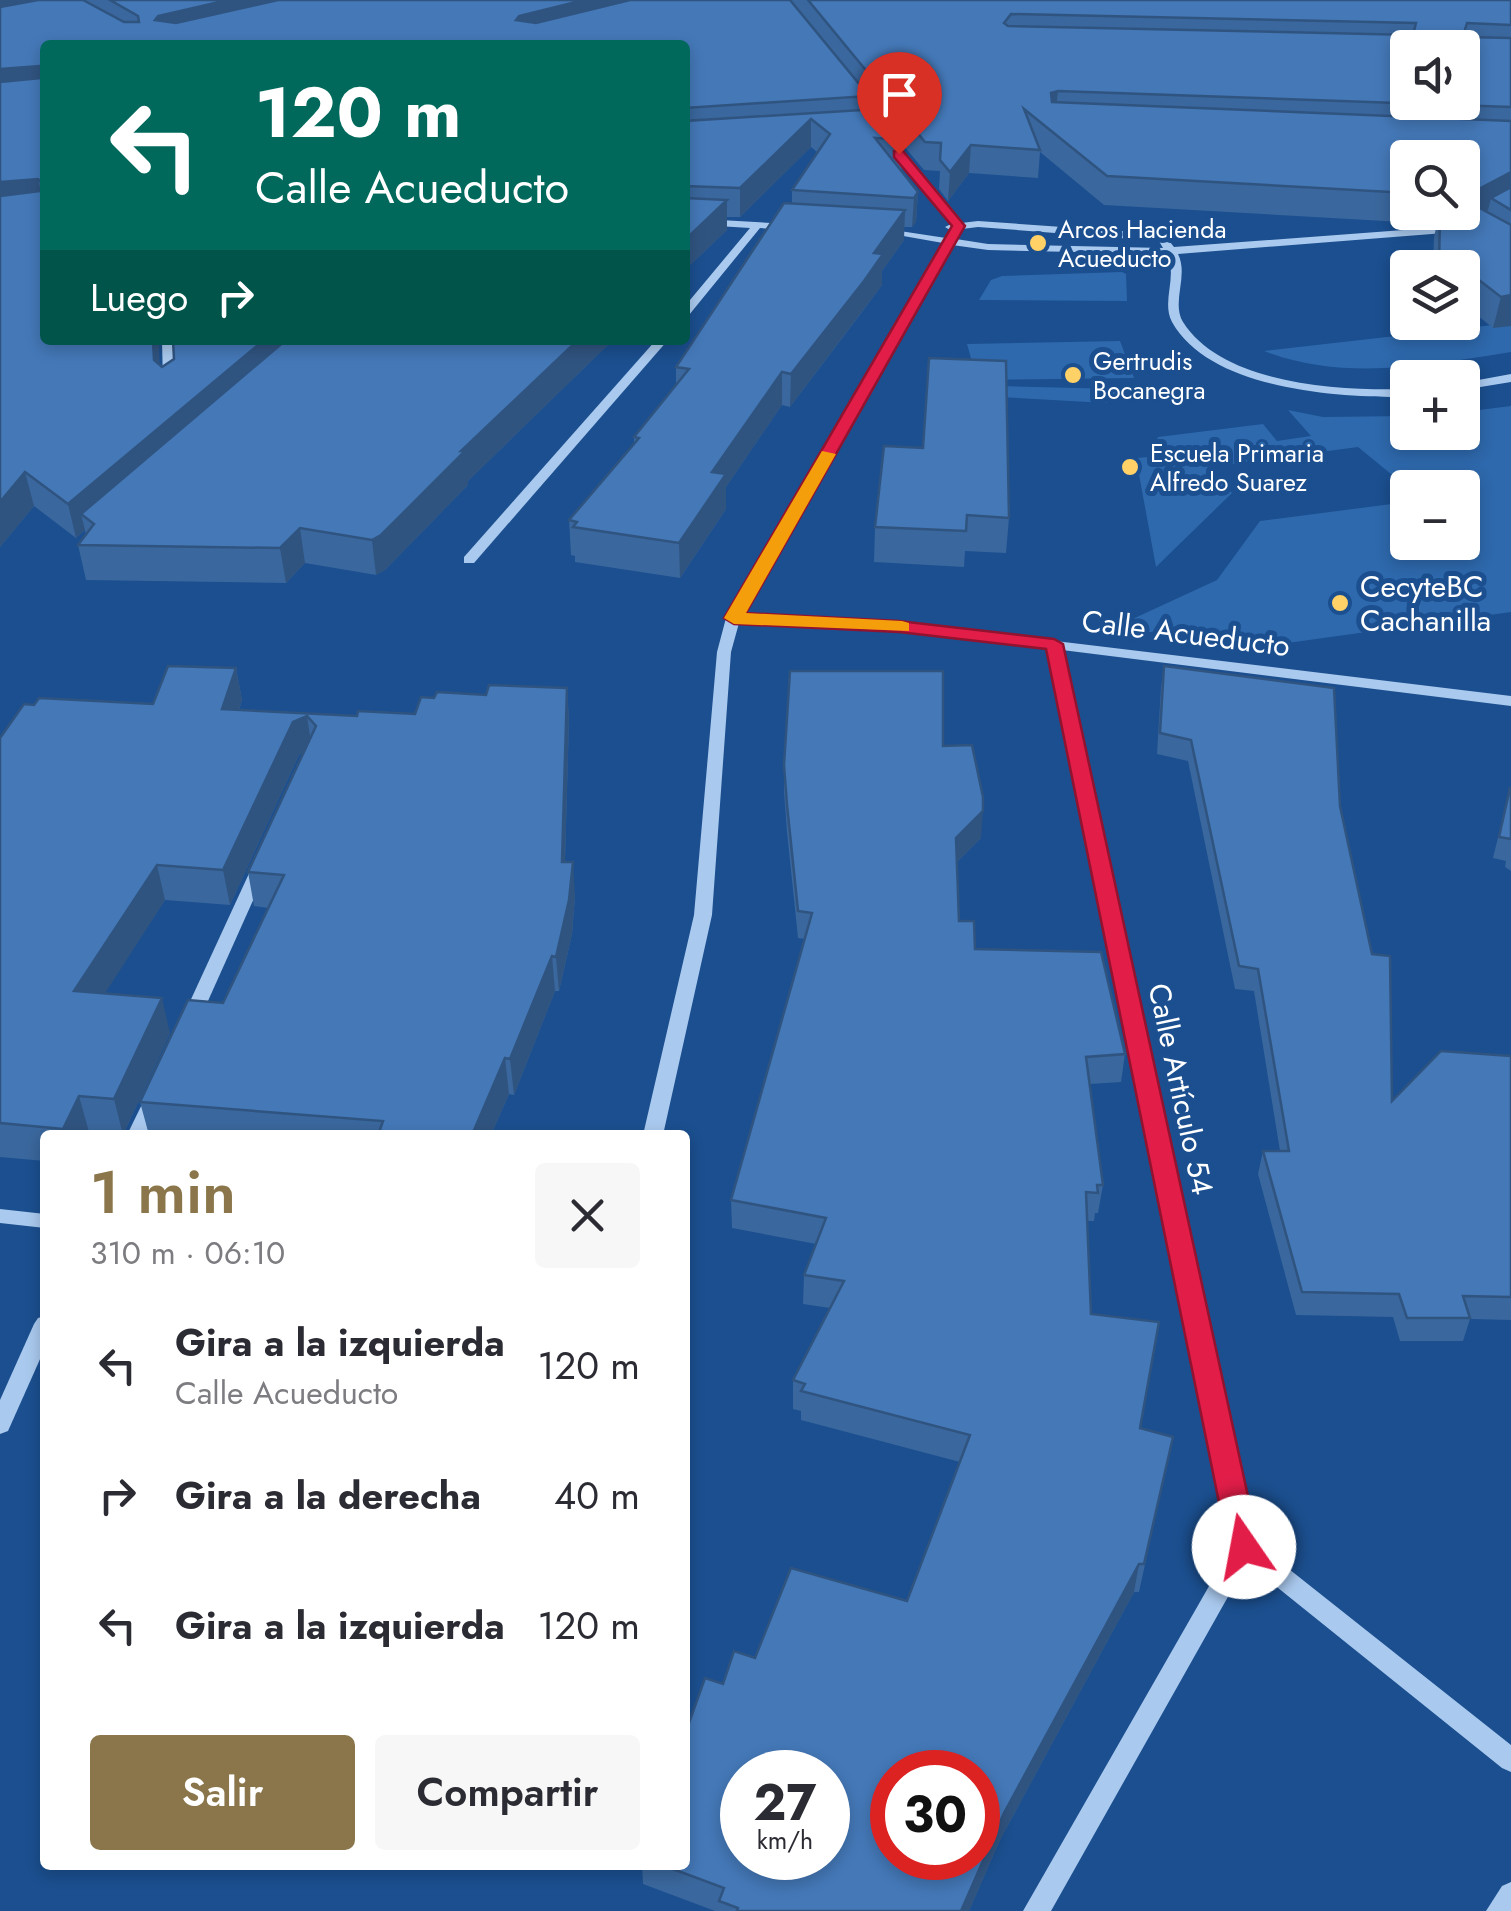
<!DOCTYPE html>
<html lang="es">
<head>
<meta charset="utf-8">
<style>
  body { margin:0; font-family:Jost,sans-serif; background:#f7f7f7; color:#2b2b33; height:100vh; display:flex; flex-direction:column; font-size:38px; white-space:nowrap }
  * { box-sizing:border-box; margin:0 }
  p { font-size:32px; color:#7c7c81 }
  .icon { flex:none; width:55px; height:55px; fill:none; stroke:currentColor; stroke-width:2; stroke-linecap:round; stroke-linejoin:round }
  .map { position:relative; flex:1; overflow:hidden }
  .details { position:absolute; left:40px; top:1130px; width:650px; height:740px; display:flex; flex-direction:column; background:#fff; border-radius:10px; box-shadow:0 5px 15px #0003 }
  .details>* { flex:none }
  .top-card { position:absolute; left:40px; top:40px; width:650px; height:305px; border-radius:10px; box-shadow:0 5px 15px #0003; background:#00695c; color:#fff; overflow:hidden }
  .fabs { position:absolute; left:1390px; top:30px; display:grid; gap:20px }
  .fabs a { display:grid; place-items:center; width:90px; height:90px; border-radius:10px; background:#fff; box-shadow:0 5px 15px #0003; font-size:50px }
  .speed { position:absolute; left:720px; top:1750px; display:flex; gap:20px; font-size:50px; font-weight:700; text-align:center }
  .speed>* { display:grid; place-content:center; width:130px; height:130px; border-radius:50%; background:#fff; box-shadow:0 5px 15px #0003; line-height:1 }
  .speed small { font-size:25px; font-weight:400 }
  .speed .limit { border:15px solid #d22; background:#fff; color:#111 }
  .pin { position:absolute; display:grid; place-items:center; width:85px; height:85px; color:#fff; margin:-102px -42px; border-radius:50% 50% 50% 0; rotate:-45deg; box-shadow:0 0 10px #0007 }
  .pin .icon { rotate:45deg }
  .me { position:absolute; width:110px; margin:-55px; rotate:348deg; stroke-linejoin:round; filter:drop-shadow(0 0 8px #0008) }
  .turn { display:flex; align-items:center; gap:35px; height:210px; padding:0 50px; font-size:45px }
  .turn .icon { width:130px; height:130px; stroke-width:2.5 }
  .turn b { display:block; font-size:70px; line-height:85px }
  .then { display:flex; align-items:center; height:95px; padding:0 50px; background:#0003; gap:20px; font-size:38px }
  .round { display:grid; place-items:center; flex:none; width:105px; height:105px; border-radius:10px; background:#f7f7f7 }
  .summary { display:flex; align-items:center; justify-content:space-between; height:170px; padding:0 50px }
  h1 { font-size:60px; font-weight:600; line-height:75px; color:#8a764a }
  .action { display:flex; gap:20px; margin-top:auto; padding:20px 50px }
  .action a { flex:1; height:115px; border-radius:10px; background:#8a764a; color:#fff; font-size:40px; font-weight:600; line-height:115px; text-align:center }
  .action a+a { background:#f7f7f7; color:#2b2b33 }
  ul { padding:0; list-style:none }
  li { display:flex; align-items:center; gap:30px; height:130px; padding:0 50px }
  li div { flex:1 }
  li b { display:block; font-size:38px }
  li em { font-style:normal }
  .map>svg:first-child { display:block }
  .green { fill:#2e69ad }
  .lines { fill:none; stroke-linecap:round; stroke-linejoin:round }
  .minor { fill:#a9c9ee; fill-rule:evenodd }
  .wall { fill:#3a679d; fill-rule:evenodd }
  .shaded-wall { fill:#305480 }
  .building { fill:#4478b7; stroke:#305480; stroke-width:2.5; fill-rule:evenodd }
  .route { fill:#e11d48; stroke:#92132f; stroke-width:2.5 }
  .slow { fill:#f59e0b }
  .poi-dot { fill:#ffd166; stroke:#1b4f8f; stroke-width:4 }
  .labels { text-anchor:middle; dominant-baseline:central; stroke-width:10; stroke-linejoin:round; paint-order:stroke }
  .far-poi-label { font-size:25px; fill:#fff; stroke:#1b4f8f; text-anchor:start }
  .poi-label { font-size:30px; fill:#fff; stroke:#1b4f8f; text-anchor:start }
  .street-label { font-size:30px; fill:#fff; stroke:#1b4f8f }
</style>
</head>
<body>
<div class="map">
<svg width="1511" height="1911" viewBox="0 0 1511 1911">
  <rect width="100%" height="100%" fill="#1b4f8f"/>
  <!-- green -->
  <g class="green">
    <polygon points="1122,272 1126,274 1127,301 979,300 991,280 1002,276"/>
    <path d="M 1511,323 L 1511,352 C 1428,365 1344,382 1264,351 Z"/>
    <polygon points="1120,341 1134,378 977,380 967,344"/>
    <polygon points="999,386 1120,389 1106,403 999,397"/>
    <polygon points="1511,406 1511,612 1273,645 1113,628 1217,580 1260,521 1407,502 1408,542 1462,542 1462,488 1408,488 1358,447 1209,467 1232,493 1156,567 1136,458 1149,457 1158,437 1263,424 1277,441 1311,436 1288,410 1323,417 1407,416 1408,432 1462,432 1463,412"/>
  </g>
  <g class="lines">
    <!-- minor -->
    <g class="minor">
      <path d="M 886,141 L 892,141 L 961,223 L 978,221 L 1162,234 L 1177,237 L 1177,241 L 1170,242 L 1174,247 L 1457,226 L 1462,229 L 1457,232 L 1178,254 C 1189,276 1171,302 1183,322 C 1223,385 1341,391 1408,389 L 1408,397 C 1339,398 1210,390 1172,322 C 1161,301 1178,277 1167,254 L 988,250 L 952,245 L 742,614 L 899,622 L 1511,696 L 1511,706 L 1062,650 L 1255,1542 L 1511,1745 L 1511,1772 L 1502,1768 L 1247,1563 L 1051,1911 L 1023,1911 L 1232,1546 L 1047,649 L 899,630 L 739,623 L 731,652 L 712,915 L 663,1135 L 643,1135 L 694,915 L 717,652 L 726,618 L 943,243 L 875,231 L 880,228 L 946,238 L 950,230 L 945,227 L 951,224 L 886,145 ZM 978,227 L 1159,241 L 1163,248 L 988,244 L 956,239 L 962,229 Z"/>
      <polygon points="685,218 789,224 794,227 789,230 760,228 689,315 685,316 685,306 750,228 685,224"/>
      <polygon points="162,340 174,340 175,384 169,388 163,384"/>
      <polygon points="656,340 668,340 474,563 464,563 464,557"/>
      <polygon points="1511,374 1511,382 1462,390 1462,383"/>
      <polygon points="260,862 268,867 199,1021 196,1025 184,1025 181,1021 252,867"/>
      <polygon points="154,1092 161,1094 163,1099 147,1135 127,1135 147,1094"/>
      <polygon points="0,1209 45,1214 45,1228 0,1223"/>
      <polygon points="45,1316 45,1348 8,1431 0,1434 0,1400 34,1324 38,1318"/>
      <polygon points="1511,1882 1511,1911 1486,1911 1502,1886"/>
    </g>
  </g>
  <!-- wall -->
  <g class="wall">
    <path d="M 0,0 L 1511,0 L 1511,326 L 1493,328 L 1472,311 L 1462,268 L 1433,268 L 1434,237 L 1437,224 L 1104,205 L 1040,152 L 1038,178 L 969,173 L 948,201 L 939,189 L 940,171 L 924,170 L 903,145 L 902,169 L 899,168 L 918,192 L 916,222 L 912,227 L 904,227 L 904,240 L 882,271 L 882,285 L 862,312 L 790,407 L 782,405 L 726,487 L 726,509 L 680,578 L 575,562 L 575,556 L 571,555 L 569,520 L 634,444 L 634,437 L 676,385 L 676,367 L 792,203 L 792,190 L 817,152 L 811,147 L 740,217 L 727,217 L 727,230 L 685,270 L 685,45 L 45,45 L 158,340 L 159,364 L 162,367 L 174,359 L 173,340 L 613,340 L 468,481 L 468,485 L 385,570 L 376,575 L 305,563 L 286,583 L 86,580 L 78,545 L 86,535 L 85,530 L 76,538 L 34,506 L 0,547 ZM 1408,158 L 1462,158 L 1462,212 L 1408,212 Z"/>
    <polygon points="884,446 1009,518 1006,553 965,551 964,567 874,562 875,527"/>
    <polygon points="1164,666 1340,806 1392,1101 1511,1056 1511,1320 1470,1319 1463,1341 1400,1341 1393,1317 1296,1315 1258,1174 1263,1151 1280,1151 1254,991 1235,989 1188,761 1157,754 1161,687"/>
    <polygon points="236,668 242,700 239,710 357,716 415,714 434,698 567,688 569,720 565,862 575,896 572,934 559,991 555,991 514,1095 509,1094 491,1135 149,1135 140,1102 223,1003 268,908 254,906 248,872 303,753 299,755 230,905 165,900 104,993 170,1033 123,1135 89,1132 87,1135 45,1135 45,1161 0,1157 0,738 153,704"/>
    <polygon points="943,746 981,838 957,862 959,921 975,949 1125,1054 1121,1082 1090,1084 1103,1185 1098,1213 1095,1213 1094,1221 1087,1221 1091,1314 1140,1428 1173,1437 1139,1592 1134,1592 1000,1840 969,1911 715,1911 643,1884 642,1865 685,1865 723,1684 755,1658 907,1601 960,1462 801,1420 801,1411 793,1409 793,1380 830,1308 803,1304 804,1275 816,1244 732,1228 731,1200 804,939 798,938 787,832 784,792 784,765"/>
    <polygon points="1510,788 1511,788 1511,871 1505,867 1506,861 1493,858"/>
  </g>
  <!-- shaded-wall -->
  <g class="shaded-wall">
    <polygon points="0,0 59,0 0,21"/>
    <polygon points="228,0 342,0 162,41 155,20 158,16"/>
    <polygon points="584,0 687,0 521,41 516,20 519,16"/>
    <polygon points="39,66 45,93 0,96 0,69"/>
    <polygon points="1058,91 1055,118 1049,121 1051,93"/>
    <polygon points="811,119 811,147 740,217 740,188"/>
    <polygon points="971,145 969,173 948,201 950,172"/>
    <polygon points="1511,172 1511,198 1491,198 1488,210 1467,221 1473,192"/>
    <polygon points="38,179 45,208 0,212 0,182"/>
    <polygon points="918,192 916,222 912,227 914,198"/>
    <polygon points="727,200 727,230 685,270 685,240"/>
    <polygon points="905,210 904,240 882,271 882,285 790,407 791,374"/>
    <polygon points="1479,280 1472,311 1462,318 1462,292"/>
    <polygon points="1511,295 1511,326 1493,328 1501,297"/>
    <polygon points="1435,322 1457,322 1432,340"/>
    <polygon points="153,340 159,340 160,392 154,360"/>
    <polygon points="264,340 307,340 81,514 85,530 76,538 68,504"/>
    <polygon points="578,340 613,340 468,481 468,485 385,570 376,575 372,540 461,451"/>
    <polygon points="782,372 782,405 726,487 726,509 680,578 679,543 712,472"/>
    <polygon points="25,472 34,506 0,547 0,502"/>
    <polygon points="300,528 305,563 286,583 280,548"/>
    <polygon points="236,668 242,700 228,742 222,709"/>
    <polygon points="567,688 569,720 564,896 562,862"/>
    <polygon points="307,716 312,749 299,755 230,905 223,870 293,722"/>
    <polygon points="983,811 981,838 954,865 956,838"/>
    <polygon points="573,862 575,896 572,934 559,991 556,957"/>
    <polygon points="157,865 165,900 84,1026 74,991"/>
    <polygon points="552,956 555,991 514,1095 510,1059"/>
    <polygon points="162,998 170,1033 123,1135 114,1099"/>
    <polygon points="505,1058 509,1094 491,1135 472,1135"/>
    <polygon points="79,1096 89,1132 87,1135 65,1135 63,1129"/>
    <polygon points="1139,1564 1134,1592 1000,1840 969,1911 961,1911 1004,1813"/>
  </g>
  <!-- building -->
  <g class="building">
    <polygon points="38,0 83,0 124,22 139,22 138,16 110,0 228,0 158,16 155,20 176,23 278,0 584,0 519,16 516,20 536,23 630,0 790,0 869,96 685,108 685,45 45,45 45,340 153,340 154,360 162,367 174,359 173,340 264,340 68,504 25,472 0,502 0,196 41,191 42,183 38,179 0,182 0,82 42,78 39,66 0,69 0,7"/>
    <path d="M 808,0 L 1511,0 L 1511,25 L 1467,23 L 1464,33 L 1467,37 L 1511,38 L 1511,107 L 1058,91 L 1051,93 L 1052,102 L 1511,121 L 1511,172 L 1473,192 L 1462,193 L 1462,158 L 1408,158 L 1408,193 L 1107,176 L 1024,109 L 1040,150 L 971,145 L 950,172 L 940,160 L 941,143 L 925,142 ZM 1011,14 L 1416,23 L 1413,35 L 1008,26 L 1004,23 ZM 1408,48 L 1462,48 L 1462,102 L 1408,102 Z"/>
    <polygon points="878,109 904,140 875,138 918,192 914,198 792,190 830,134 811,119 740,188 685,186 685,121"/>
    <polygon points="1511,187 1511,210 1491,198"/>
    <polygon points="685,198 727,200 685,240"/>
    <polygon points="784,203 905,210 874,253 883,254 864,281 791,374 782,372 712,472 726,474 679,543 573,527 577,522 569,520 639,438 634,437 689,369 676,367"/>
    <polygon points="1474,205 1511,225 1511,295 1501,297 1479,280 1462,292 1462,268 1439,268 1440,212 1462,212 1462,206"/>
    <polygon points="286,340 578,340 461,451 465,451 381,535 372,540 300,528 280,548 78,545 94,524 81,514"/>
    <polygon points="929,358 1006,361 1009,518 967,515 966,531 875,527 884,446 923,448"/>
    <polygon points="168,666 236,668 222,709 357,716 358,711 415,714 421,697 434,698 437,692 486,695 489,685 567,688 562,862 573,862 569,900 556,957 552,956 510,1059 505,1058 472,1135 378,1135 383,1121 140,1102 188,1000 223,1003 284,875 248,872 316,726 307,716 293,722 223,870 157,865 74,991 162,998 114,1099 79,1096 63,1129 0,1123 0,738 24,704 34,705 39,698 153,704"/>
    <polygon points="1164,666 1334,688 1340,806 1372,954 1390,956 1392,1101 1441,1051 1511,1056 1511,1297 1463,1296 1470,1318 1407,1318 1399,1294 1302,1292 1263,1151 1289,1151 1258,969 1239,966 1191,740 1160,733"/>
    <path d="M 790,671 L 943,671 L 943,746 L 972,745 L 983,797 L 983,811 L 956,838 L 959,921 L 974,921 L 975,949 L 1101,952 L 1125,1054 L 1086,1057 L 1103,1185 L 1097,1185 L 1098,1193 L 1086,1192 L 1091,1314 L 1159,1322 L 1140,1428 L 1173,1437 L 1144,1564 L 1139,1564 L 1004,1813 L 961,1911 L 737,1911 L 738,1908 L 719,1901 L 724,1888 L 662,1865 L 685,1865 L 685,1734 L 705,1678 L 723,1684 L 734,1651 L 755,1658 L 791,1568 L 907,1601 L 970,1435 L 801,1391 L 805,1384 L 793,1380 L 844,1281 L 804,1275 L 826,1218 L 731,1200 L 812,913 L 798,911 L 787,805 L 784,765 ZM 742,1772 L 828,1772 L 828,1858 L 742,1858 ZM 892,1772 L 978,1772 L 978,1858 L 892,1858 Z"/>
    <polygon points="1510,788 1511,788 1511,839 1499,837"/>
  </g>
  <!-- route -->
  <polygon class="route" points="894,151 903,151 965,226 746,613 899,621 1054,639 1063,644 1259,1547 1254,1556 1244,1560 1233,1556 1228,1547 1046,649 899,632 734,624 724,618 952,226 894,157"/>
  <!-- slow -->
  <polygon class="slow" points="822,451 836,454 746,613 902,621 909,623 909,631 734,624 724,618"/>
  <!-- markers -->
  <g class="poi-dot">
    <circle cx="1038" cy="243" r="10"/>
    <circle cx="1073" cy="375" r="10"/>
    <circle cx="1130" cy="467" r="10"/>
    <circle cx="1340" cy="603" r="10"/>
  </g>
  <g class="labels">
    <!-- far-poi labels -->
    <g class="far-poi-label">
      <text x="1058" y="229">Arcos Hacienda<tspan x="1058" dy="29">Acueducto</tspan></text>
      <text x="1093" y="361">Gertrudis<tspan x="1093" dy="29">Bocanegra</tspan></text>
      <text x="1150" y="453">Escuela Primaria<tspan x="1150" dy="29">Alfredo Suarez</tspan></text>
    </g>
    <!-- poi labels -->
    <g class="poi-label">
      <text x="1360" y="586">CecyteBC<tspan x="1360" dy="34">Cachanilla</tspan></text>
    </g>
    <!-- street labels -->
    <g class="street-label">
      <text transform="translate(1186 633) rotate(7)">Calle Acueducto</text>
      <text transform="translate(1181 1089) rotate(78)">Calle Artículo 54</text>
    </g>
  </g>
</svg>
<div class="fabs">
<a><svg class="icon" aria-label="sound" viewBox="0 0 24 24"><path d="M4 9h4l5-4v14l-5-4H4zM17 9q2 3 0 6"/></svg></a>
<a><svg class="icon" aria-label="search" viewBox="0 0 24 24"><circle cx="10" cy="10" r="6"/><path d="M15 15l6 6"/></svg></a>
<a><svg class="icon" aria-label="layers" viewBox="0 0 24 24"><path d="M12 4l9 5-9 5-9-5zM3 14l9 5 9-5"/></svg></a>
<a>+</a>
<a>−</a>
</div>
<div class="speed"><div>27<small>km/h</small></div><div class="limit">30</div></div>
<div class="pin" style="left:899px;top:154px;background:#d93025"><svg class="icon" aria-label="arrive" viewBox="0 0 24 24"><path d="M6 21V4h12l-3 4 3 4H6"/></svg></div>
<svg class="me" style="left:1244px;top:1547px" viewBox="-20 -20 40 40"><circle r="19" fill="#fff"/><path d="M0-13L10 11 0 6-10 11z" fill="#e11d48"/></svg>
<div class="top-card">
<div class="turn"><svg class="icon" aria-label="left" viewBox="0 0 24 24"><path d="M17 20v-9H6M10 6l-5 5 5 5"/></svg><div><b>120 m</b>Calle Acueducto</div></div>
<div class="then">Luego<svg class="icon" aria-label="right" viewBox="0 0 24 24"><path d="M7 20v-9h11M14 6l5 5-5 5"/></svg></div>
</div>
<section class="details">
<div class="summary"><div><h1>1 min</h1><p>310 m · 06:10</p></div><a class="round"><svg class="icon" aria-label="close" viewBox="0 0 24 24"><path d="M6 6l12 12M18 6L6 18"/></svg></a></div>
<ul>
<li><svg class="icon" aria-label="left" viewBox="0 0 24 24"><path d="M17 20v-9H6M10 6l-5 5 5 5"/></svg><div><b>Gira a la izquierda</b><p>Calle Acueducto</p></div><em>120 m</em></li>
<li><svg class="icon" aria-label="right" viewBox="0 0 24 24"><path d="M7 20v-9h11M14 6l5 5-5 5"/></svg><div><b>Gira a la derecha</b></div><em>40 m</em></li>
<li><svg class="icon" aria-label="left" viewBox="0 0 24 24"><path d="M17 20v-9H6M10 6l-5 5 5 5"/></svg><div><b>Gira a la izquierda</b></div><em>120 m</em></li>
</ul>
<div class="action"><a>Salir</a><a>Compartir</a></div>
</section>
</div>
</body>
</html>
